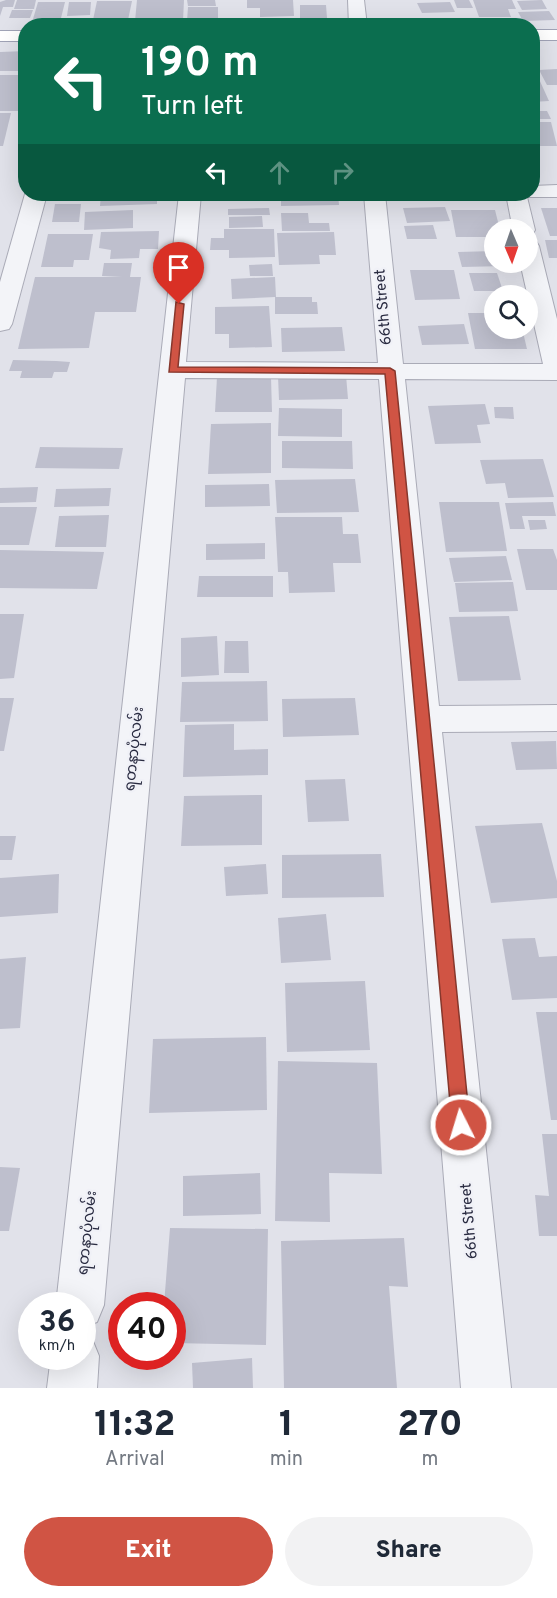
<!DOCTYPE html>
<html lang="en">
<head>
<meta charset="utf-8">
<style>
  body { margin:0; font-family:Overpass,"Noto Sans Myanmar",sans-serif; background:#f2f2f3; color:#1f2937; height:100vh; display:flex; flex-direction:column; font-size:22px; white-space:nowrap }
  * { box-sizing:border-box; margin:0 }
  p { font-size:20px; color:#747a83 }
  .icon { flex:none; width:33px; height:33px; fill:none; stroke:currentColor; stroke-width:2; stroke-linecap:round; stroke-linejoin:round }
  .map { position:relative; height:1388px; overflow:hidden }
  .side { display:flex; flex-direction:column; background:#fff; flex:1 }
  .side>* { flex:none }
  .top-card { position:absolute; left:18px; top:18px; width:522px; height:183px; border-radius:24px; box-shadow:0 6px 24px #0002; background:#0b6e4f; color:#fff; overflow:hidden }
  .needle { width:39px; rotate:178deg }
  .buttons { position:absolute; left:484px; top:219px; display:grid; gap:12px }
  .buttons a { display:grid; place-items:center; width:54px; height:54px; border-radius:50%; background:#fff; box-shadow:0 6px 24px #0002; font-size:30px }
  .speed { position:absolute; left:18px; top:1292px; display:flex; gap:12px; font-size:30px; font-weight:700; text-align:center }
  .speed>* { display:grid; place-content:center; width:78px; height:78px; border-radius:50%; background:#fff; box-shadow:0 6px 24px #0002; line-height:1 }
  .speed small { font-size:15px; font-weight:400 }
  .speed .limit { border:9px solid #d22; background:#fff; color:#111 }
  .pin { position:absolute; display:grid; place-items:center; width:51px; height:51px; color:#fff; margin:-62px -26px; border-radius:50% 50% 50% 0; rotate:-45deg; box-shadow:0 0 6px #0007 }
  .pin .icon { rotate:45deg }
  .me { position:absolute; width:66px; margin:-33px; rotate:355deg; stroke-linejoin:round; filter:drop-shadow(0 0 4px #0008) }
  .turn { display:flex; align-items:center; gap:21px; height:126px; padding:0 24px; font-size:27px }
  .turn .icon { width:78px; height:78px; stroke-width:2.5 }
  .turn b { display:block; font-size:42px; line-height:51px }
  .lanes { display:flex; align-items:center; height:57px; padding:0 24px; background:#0003; justify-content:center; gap:30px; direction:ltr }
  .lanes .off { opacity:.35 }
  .eta { display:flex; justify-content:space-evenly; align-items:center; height:102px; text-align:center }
  .eta b { font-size:36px; font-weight:800; line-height:42px }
  .button { display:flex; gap:12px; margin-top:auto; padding:12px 24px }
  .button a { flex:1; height:69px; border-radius:36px; background:#d05444; color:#fff; font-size:24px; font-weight:800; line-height:69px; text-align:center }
  .button a+a { background:#f2f2f3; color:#1f2937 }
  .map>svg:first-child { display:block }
  .building { fill:#bebfcd }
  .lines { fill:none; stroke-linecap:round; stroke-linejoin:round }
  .minor-casing { stroke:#aaabb7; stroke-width:2 }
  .major-casing { stroke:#a0a3b6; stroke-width:2 }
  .minor { fill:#f3f4f8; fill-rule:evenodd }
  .major { fill:#fff; fill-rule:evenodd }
  .route { fill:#d05444; stroke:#87372c; stroke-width:1.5 }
  .labels { text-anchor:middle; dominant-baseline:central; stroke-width:5; stroke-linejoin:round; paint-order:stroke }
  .street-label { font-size:15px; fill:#292b41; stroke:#f0f1f7 }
</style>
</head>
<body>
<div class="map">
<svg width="557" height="1388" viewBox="0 0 557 1388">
  <rect width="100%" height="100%" fill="#e1e2ea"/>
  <!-- building -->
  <g class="building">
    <polygon points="6,0 15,0 13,7 3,7 0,16 0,2"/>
    <polygon points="17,0 36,0 34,9 14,9"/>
    <polygon points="137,0 184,0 183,21 135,21"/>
    <polygon points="187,0 215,0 216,6 188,6"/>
    <polygon points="247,0 293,0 294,16 260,17 260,8 247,8"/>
    <polygon points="454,0 469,0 473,8 457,8"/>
    <polygon points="473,0 512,0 516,9 508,9 511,17 479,17"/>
    <polygon points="542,0 547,9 522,10 517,1"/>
    <polygon points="97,1 132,1 128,20 93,20"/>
    <polygon points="38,2 65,2 61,18 33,19"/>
    <polygon points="69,2 91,2 90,15 67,16"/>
    <polygon points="450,2 455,12 422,13 417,3"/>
    <polygon points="300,5 326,5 327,18 300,18"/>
    <polygon points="188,7 218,7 218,20 187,21"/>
    <polygon points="12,10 33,10 30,18 9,18"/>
    <polygon points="549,11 555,20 523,21 518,12"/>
    <polygon points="26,51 26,71 0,71 0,52"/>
    <polygon points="557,69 557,85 547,85 539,70"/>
    <rect x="0" y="75" width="26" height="36"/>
    <polygon points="532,79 539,79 549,101 532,102"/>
    <polygon points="532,111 547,111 551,119 532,119"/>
    <polygon points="0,113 11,113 3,146 0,146"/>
    <polygon points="532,122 551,122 557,146 532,146"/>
    <polygon points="55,194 91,194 90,198 55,198"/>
    <polygon points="101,194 157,194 157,204 100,206"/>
    <polygon points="281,194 338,194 339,205 281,206"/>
    <polygon points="55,204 81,204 79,222 52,222"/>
    <polygon points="445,207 450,221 407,223 403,208"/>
    <polygon points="269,208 270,215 228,215 228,209"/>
    <polygon points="541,208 557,208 557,236 550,236"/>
    <polygon points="133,210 133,228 84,230 85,212"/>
    <polygon points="451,210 495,210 500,230 495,230 495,237 456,237"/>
    <polygon points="281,213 308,213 309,223 329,223 330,231 282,231"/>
    <polygon points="262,216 263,227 229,228 229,217"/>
    <polygon points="433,225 437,239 407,239 404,226"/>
    <polygon points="224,229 274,229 275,257 229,258 229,250 210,250 211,238 224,238"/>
    <polygon points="159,231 158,249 140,249 139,258 110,259 111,250 99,248 101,232"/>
    <polygon points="334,232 336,255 319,255 320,264 279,265 277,233"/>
    <polygon points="48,234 93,234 89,260 74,260 73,267 41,267"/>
    <polygon points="545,240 557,240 557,258 549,258"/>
    <polygon points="495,251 495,262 505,262 506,266 462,267 458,252"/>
    <polygon points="104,263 132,263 130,277 141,277 136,312 95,312 89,348 18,349 35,277 122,277 102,276"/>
    <polygon points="272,264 273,276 250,276 249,265"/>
    <polygon points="410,270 454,270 460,299 415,300"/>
    <polygon points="469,273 497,273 503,291 474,291"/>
    <polygon points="275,277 276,297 312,297 312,302 317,302 318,314 275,314 275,297 232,299 231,279"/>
    <polygon points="269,306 272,347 229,348 229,334 215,334 215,307"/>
    <polygon points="468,313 495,313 495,328 522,328 527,349 475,349"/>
    <polygon points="464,324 469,344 422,345 418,326"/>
    <polygon points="342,327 345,351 282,352 281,328"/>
    <polygon points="13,360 56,361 70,362 67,372 54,372 52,378 20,378 22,371 9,371"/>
    <polygon points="346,375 348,399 279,400 278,376"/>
    <polygon points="217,377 271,377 272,412 215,412"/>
    <polygon points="485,404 490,424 477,425 481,443 435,444 428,406"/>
    <polygon points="494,407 513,407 514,419 495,418"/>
    <polygon points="279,408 342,409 342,437 278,436"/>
    <polygon points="271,423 271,473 208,474 211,424"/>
    <polygon points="282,441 352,441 353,469 282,468"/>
    <polygon points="40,447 123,448 119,469 35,468"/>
    <polygon points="543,459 554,497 508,498 505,483 486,484 480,460"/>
    <polygon points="355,479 359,512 277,513 275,480"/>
    <polygon points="269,484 270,506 205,507 205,485"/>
    <polygon points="38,487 36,502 0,503 0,488"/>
    <polygon points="111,488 109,506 54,507 56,489"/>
    <polygon points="439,502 499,502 507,551 446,552"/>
    <polygon points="553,502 556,516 522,516 525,529 510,529 505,503"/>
    <polygon points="0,507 37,507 29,545 0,545"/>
    <polygon points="109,515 106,547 55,547 59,516"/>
    <polygon points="275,517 342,517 343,534 358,534 361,563 333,563 335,592 289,593 288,572 278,572"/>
    <polygon points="528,520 545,520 547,529 530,530"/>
    <polygon points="265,543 265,559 206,560 206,544"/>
    <polygon points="517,549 553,549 557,560 557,590 526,590"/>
    <polygon points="0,550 104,552 97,589 0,588"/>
    <polygon points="506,556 512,580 454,582 449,558"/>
    <polygon points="199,576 273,576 273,597 197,597"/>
    <polygon points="513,582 518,611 459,612 455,583"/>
    <polygon points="0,614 24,614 14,678 0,679"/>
    <polygon points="509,616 521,680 458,681 449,617"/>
    <polygon points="217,636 219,675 181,677 181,638"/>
    <polygon points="225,641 248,641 249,673 224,673"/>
    <polygon points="267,681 268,721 180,722 182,682"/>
    <polygon points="0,698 14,698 4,751 0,751"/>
    <polygon points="355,698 359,735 283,737 282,699"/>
    <polygon points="234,724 234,750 268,749 268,775 183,777 185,725"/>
    <polygon points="556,741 557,769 516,770 511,742"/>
    <polygon points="345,779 349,821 308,822 305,780"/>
    <polygon points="262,795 262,845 181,846 184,796"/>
    <polygon points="542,823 557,881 557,898 491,903 475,826"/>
    <polygon points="0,836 16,836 12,860 0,860"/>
    <polygon points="381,854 384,897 282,898 282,855"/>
    <polygon points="266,864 268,894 226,896 224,867"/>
    <polygon points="59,874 58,913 0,917 0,878"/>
    <polygon points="326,914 331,960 281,963 278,918"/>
    <polygon points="535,938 539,957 557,956 557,998 512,1000 502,939"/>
    <polygon points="26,957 20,1028 0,1029 0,959"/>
    <polygon points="365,981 370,1050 287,1052 285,983"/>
    <polygon points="536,1012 557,1012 557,1120 551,1120"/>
    <polygon points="266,1037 267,1110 149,1113 153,1039"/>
    <polygon points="278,1061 377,1063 382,1174 329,1173 330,1222 275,1221"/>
    <polygon points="542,1134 557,1134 557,1236 539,1236 535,1195 549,1196"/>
    <polygon points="0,1167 20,1168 9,1231 0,1231"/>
    <polygon points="260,1173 261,1214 183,1216 183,1176"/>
    <polygon points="170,1228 268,1229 266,1345 172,1343 172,1305 164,1305"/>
    <polygon points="404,1238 408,1287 389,1286 397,1388 284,1388 281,1241"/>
    <polygon points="252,1358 253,1388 193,1388 192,1363"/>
  </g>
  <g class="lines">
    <defs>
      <g id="minor">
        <polygon points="348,0 364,0 367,26 349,26"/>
        <polygon points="557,185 557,197 527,197 535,230 532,235 528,236 528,230 513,230 506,194 532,194 532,186"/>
        <polygon points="25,194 47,194 12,324 9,329 0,331 0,282"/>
        <polygon points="179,194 201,194 186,362 378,363 364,194 385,194 403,364 543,364 520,262 528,262 528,239 536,241 539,246 557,319 557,380 405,379 439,706 557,705 557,731 442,732 511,1388 461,1388 379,379 185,378 104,1305 97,1322 82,1328 82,1305 56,1305"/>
        <polygon points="82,1335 92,1339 99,1356 97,1388 47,1388 51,1356 82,1356"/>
      </g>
      <g id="major">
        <rect x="532" y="30" width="25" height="10"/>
        <rect x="0" y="31" width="26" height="10"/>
      </g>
    </defs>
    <!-- minor casing -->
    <use href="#minor" class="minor-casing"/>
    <!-- major casing -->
    <use href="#major" class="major-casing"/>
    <!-- minor -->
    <use href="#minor" class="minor"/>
    <!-- major -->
    <use href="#major" class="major"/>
  </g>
  <!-- route -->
  <polygon class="route" points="176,302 184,304 178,367 390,368 395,371 470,1125 468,1132 461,1134 455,1132 452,1125 385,374 169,372"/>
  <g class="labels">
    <!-- street labels -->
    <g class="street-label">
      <text transform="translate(384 307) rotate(-95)">66th Street</text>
      <text transform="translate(135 749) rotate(-84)">ရတနာပုံလမ်း</text>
      <text transform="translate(470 1221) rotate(-95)">66th Street</text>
      <text transform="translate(88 1233) rotate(-84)">ရတနာပုံလမ်း</text>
    </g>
  </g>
</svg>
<div class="buttons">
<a><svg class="needle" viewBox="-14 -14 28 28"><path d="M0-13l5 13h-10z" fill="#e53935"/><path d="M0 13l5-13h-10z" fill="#747a83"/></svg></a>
<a><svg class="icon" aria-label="search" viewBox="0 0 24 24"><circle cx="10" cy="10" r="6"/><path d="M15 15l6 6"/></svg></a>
</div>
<div class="speed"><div>36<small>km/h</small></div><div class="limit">40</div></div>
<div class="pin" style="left:179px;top:304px;background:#d93025"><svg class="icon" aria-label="arrive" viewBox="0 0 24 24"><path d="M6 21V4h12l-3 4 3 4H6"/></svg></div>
<svg class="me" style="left:461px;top:1125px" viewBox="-20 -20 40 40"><circle r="17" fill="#d05444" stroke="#fff" stroke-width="3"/><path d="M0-11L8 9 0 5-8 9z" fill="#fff"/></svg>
<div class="top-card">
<div class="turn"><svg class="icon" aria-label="left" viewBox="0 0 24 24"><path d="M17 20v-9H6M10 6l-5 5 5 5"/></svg><div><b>190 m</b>Turn left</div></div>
<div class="lanes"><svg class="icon" aria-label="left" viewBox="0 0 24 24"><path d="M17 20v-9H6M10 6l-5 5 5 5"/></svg><svg class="icon off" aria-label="ahead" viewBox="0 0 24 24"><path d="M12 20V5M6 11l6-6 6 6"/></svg><svg class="icon off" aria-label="right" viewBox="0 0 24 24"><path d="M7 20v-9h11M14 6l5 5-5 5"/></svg></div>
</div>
</div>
<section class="side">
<div class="eta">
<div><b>11:32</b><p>Arrival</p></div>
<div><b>1</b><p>min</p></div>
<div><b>270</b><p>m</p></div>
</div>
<div class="button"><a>Exit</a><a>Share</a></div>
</section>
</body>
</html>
